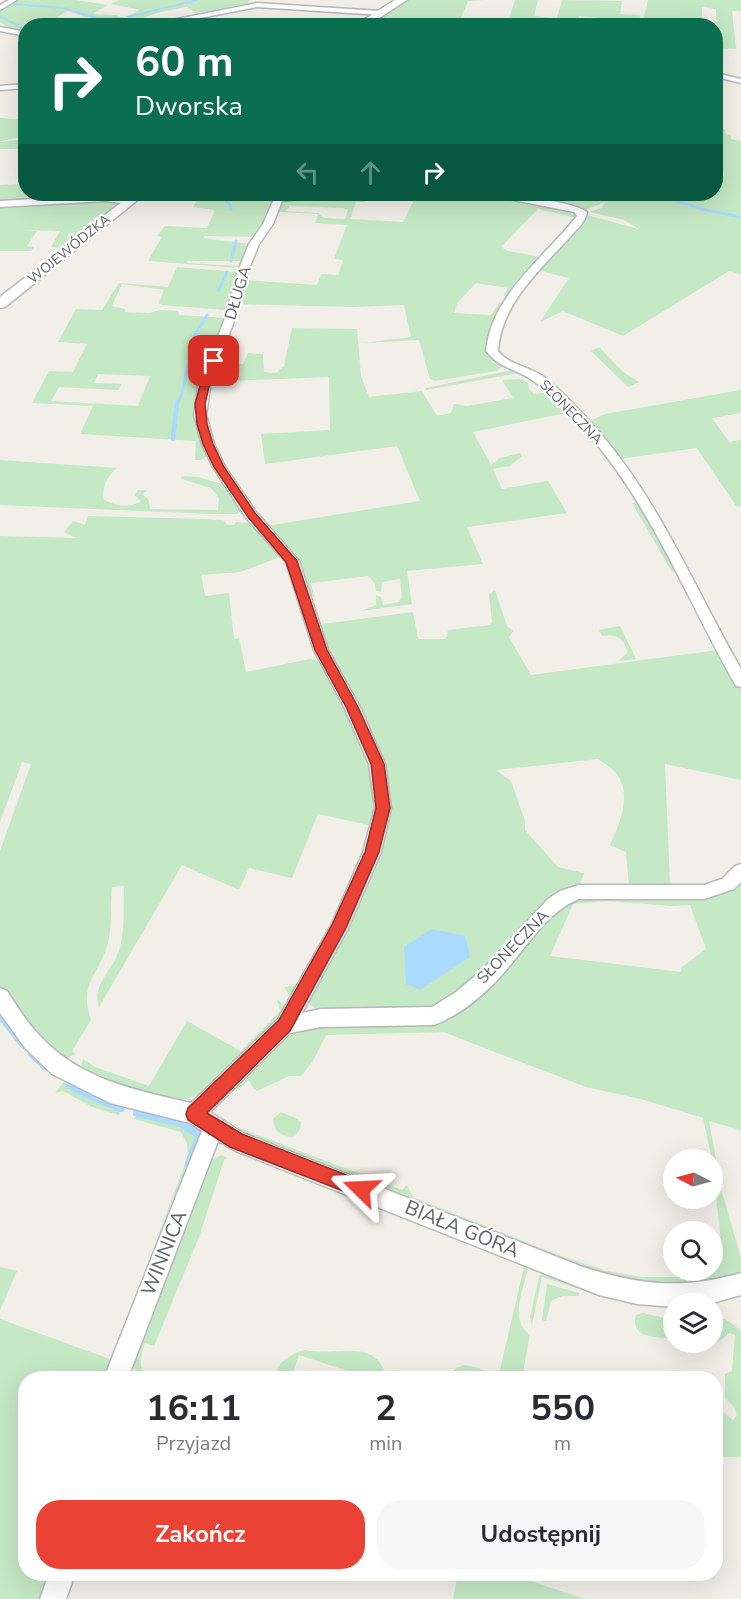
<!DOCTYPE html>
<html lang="pl">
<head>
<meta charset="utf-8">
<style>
  body { margin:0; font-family:"Nunito Sans",sans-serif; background:#f7f7f7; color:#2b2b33; height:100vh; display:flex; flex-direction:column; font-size:22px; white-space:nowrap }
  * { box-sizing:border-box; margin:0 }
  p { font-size:20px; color:#7c7c81 }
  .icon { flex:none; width:33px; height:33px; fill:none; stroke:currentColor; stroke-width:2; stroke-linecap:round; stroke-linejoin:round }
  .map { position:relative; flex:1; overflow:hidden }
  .drawer { position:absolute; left:18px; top:1371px; width:705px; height:210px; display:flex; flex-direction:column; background:#fff; border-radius:24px; box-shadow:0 6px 24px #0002 }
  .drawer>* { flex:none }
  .top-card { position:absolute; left:18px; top:18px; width:705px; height:183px; border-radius:24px; box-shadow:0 6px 24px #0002; background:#0b6e4f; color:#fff; overflow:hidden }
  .needle { width:39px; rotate:276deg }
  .buttons { position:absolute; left:663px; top:1149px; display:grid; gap:12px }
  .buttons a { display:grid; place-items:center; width:60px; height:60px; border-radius:50%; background:#fff; box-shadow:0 6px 24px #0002; font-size:30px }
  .pin { position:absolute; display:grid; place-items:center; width:51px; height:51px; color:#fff; margin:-26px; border-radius:12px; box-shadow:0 3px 9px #0006 }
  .me { position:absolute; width:66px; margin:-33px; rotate:291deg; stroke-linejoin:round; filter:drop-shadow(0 0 4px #0008) }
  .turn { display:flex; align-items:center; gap:21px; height:126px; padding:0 18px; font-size:27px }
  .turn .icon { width:78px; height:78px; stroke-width:2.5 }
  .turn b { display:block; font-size:42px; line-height:51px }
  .lanes { display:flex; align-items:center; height:57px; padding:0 18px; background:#0003; justify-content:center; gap:30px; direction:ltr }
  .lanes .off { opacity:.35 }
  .eta { display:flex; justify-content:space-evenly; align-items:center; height:102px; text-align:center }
  .eta b { font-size:36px; font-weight:700; line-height:42px }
  .button { display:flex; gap:12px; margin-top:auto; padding:12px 18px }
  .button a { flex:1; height:69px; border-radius:24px; background:#ea4335; color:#fff; font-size:24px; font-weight:700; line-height:69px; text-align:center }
  .button a+a { background:#f7f7f7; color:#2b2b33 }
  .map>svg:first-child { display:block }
  .green { fill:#c5e8c5; fill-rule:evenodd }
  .water { fill:#aadaff }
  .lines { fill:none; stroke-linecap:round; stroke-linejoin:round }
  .stream-far4 { stroke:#aadaff; stroke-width:2 }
  .stream-far3 { stroke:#aadaff; stroke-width:3 }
  .stream-far2 { stroke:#aadaff; stroke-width:4.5 }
  .stream-far1 { stroke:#aadaff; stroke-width:5 }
  .stream { stroke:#aadaff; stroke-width:8 }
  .minor-casing { stroke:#b5b8bc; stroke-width:3 }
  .secondary-casing { stroke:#b6babf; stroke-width:3 }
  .minor { fill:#fff; fill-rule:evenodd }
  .secondary { fill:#fff; fill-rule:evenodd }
  .route { fill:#ea4335; stroke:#982c22; stroke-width:1.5 }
  .labels { text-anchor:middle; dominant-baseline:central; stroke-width:4.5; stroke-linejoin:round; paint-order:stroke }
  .far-street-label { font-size:14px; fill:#5f6368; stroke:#fff }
  .street-label { font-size:16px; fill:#5f6368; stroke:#fff }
  .near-street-label { font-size:20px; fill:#5f6368; stroke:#fff }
</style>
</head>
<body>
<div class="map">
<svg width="741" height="1599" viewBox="0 0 741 1599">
  <rect width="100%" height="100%" fill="#f1efe8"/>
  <!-- green -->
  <g class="green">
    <polygon points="16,0 76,0 108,5 92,14 116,15 140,25 116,25 117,23 85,17 68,11 57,17 73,20 63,25 26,26 25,32 11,29 0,22 0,10"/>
    <path d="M 119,0 L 250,0 L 247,4 L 196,13 L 187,7 C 169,10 152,12 137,22 L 125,17 L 140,10 L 111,4 Z"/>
    <polygon points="406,0 485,0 468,1 458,25 364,25"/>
    <polygon points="515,0 538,0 534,16 552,18 551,25 507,25"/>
    <polygon points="562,0 622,1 620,14 640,15 639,25 620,25 620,23 611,22 611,19 579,16 578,21 558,20 555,25"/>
    <polygon points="648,0 741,0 741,11 732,11 736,49 717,48 716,9 702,7 702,23 675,21 674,25 642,25"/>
    <polygon points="716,105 719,129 725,129 726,134 731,135 731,139 741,141 741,274 729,271 623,336 563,311 540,322 569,278 540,271 538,274 535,273 586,215 639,229 624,220 589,212 602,208 605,202 583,211 506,194 716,194 716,176 724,176 724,173 716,125"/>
    <polygon points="0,118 25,120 25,137 0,141"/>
    <polygon points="25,139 25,167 20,167 20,149 0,149 0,142"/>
    <polygon points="25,176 26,194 82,194 50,195 48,199 0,202 0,185 18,184 19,177"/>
    <path d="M 200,194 C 223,194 256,187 273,204 L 265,224 L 254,237 L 205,236 L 203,238 L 251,244 L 242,261 L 186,261 L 188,263 L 240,266 L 239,268 L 148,261 L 162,237 L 157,236 L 165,226 L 207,228 L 215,210 L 193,207 Z"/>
    <path d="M 334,194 L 359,194 L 365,202 L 356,202 L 350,219 L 403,222 L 414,200 L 404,196 L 377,197 L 374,202 L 369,194 L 491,194 L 573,212 L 577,214 L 577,218 L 538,209 L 501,247 L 508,251 L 541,257 L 510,296 L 504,295 L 508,288 L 476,283 L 457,303 L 454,313 L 491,315 L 500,302 L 506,304 L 491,355 L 505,366 L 495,371 L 435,381 L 430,379 L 419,340 L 363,343 L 411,337 L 404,305 L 353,307 L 238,304 L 244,280 L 317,285 L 321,274 L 338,275 L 343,260 L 334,259 L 347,225 L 315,223 L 318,214 L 280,212 L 277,215 L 282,200 ZM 290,206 L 343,208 L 348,210 L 345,219 L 324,218 L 318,213 L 286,211 Z"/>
    <polygon points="100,201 121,202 61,248 51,247 60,231 25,230 37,231 27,246 34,247 31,251 0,251 0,206"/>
    <path d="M 177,267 L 237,272 L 240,275 L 227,310 L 162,305 L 159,303 L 164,290 L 122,284 L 112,306 L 125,309 L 125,312 L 150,313 L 160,310 L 178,311 L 179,315 L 225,318 L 226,321 L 199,392 L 209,455 L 201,460 L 195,460 L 196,441 L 80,434 L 93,406 L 32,403 L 49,371 L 73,372 L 87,344 L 58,342 L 76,309 L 102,310 L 119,283 L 168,287 ZM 98,374 L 150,376 L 138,406 L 51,401 L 59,387 L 119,390 L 121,384 L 94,383 Z"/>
    <polygon points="292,328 357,329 361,376 369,397 422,391 437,416 451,413 454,404 467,406 513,398 502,380 522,379 528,383 529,389 534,394 549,392 582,425 579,426 566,413 473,432 491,465 500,458 520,453 522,456 510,466 493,469 502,489 548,481 567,513 467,527 483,564 407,571 412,604 361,611 376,605 376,595 381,597 383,605 399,602 402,597 400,579 382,582 381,592 376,591 375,583 368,576 311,583 314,597 308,597 266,526 420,501 397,446 265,464 261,434 330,430 329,377 208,382 222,348 226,347 221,363 243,364 248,353 263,354 264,372 276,373 284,366"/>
    <polygon points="599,347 623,372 639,382 628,387 591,351"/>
    <polygon points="512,370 523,374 518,373 426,390 426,388"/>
    <polygon points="741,390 741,413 712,418 729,442 741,440 741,506 737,507 697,448 619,459 590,424 592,420 605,414"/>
    <path d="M 0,460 L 117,468 C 108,476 101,486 104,500 C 117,506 128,509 141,501 L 135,495 L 138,490 L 147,490 L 143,494 L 149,500 L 150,509 L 218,510 L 219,498 L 211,488 L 181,479 L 182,476 L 198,477 L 228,486 L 243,510 L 237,514 L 212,514 L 0,505 Z"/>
    <polygon points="630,491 634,491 683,575 678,577 677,573 672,572 632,503 637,502"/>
    <path d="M 88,516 L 205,519 L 223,520 L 228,525 L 234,525 L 236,522 L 255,524 L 283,556 L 240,572 L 201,575 L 205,596 L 229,593 L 234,639 L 239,638 L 246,672 L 310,659 L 318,661 L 336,689 L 328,652 L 319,628 L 323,624 L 413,612 L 418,639 L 446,639 L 448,630 L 490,625 L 492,622 L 489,594 L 495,590 L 507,626 L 513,631 L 509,637 L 531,675 L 718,650 L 741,689 L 741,780 L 665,764 L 670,886 L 629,886 L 626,852 L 610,845 C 620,823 634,793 614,771 C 610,766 603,763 598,759 L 496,770 L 511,781 L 525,821 L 525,830 L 558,867 L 584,873 L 575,899 L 621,897 L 695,899 L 713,897 L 725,892 L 741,878 L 741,1130 L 709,1121 L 722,1192 L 741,1258 L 741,1274 L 698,1284 L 631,1283 L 511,1243 L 403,1196 L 237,1132 L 237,1127 L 402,1190 L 407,1185 L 413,1197 L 561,1256 L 607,1271 L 642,1277 L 681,1277 L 717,1270 L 723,1260 L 712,1160 L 703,1118 L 641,1099 L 586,1087 L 443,1032 L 326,1035 L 313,1061 L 301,1076 L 289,1076 L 257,1091 L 253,1088 L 249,1080 L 237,1091 L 235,1089 L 236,1079 L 277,1042 L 302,1030 L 381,1011 L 316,1009 L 310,1005 L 308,999 L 383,834 L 376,784 L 375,828 L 334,928 L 294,995 L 289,995 L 284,987 L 294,986 C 332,941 352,881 373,826 L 318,814 L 292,878 L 249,868 L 239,890 L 182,865 L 99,1007 C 92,987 109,973 117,956 C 126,935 123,908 124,886 L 112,887 C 110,907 113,930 106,949 C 96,979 79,984 91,1020 L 72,1051 L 76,1054 L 64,1059 L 36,1033 L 0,987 L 0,851 L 31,764 L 22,762 L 0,822 L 0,536 L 76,538 L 64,532 L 73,521 L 85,525 ZM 608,901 L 671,906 L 690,905 L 706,949 L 682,967 L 681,972 L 550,956 L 573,904 Z"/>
    <path d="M 620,626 L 636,659 L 618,661 L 628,652 C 622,637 618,634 602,636 L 599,630 Z"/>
    <path d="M 277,999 L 284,1006 L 279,1020 L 210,1087 C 198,1096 187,1100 172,1101 L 80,1072 L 83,1059 L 95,1067 L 149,1086 L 187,1021 L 241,1051 L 280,1011 Z"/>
    <polygon points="66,1079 122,1104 119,1115 92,1107 63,1091 55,1093"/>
    <path d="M 139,1109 C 158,1114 194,1117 203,1137 L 110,1378 L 26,1378 L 26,1574 L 56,1574 L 47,1599 L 0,1599 L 0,1319 L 112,1360 L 188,1156 L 187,1143 L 181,1132 L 134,1119 Z"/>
    <path d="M 281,1112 L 296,1118 L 301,1122 L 300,1129 L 295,1136 C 282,1138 274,1132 273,1119 Z"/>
    <path d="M 222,1155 L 228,1158 L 224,1160 L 199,1237 L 154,1346 L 145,1343 C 140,1356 138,1367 147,1378 L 139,1378 L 131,1362 L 206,1168 L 212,1159 Z"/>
    <path d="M 525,1263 L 528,1264 L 528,1268 C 523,1291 509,1319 530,1335 L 522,1378 L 498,1378 Z"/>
    <polygon points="0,1267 17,1271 0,1310"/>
    <polygon points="544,1273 589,1289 674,1304 673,1308 595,1294 542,1277 532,1325 530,1318 539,1276"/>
    <polygon points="547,1284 579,1293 579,1296 562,1296 551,1301 546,1321 542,1320"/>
    <path d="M 643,1313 L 673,1320 L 673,1338 C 658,1338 629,1338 636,1315 Z"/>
    <path d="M 718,1318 L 725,1319 L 741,1330 L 741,1457 L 716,1457 L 716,1411 L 723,1412 L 733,1420 L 737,1415 L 734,1407 L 725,1398 L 725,1374 L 732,1371 L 735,1335 L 729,1333 C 715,1347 705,1350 686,1343 L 712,1342 L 713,1320 Z"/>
    <path d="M 304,1350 C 338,1357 375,1336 387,1378 L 363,1378 L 363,1376 L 299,1355 L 291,1378 L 274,1378 C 276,1363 290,1354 304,1350 Z"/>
    <polygon points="464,1365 479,1368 494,1378 451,1378 454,1369"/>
    <polygon points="458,1574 509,1574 585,1599 453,1599"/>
  </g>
  <!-- water -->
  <polygon class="water" points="432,929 465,936 470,957 420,990 406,984 404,947"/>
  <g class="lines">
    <!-- stream-far4 -->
    <g class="stream-far4">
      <polyline points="12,4 63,8 97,18 123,18"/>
      <polyline points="0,17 26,29"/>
      <polyline points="128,17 197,0"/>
    </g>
    <!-- stream-far3 -->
    <g class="stream-far3">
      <polyline points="221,194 222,199 229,203 231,210"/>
      <polyline points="653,194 706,210 741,217"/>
      <polyline points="231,261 236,241"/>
      <polyline points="219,290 227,272"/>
      <polyline points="177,404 182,394 194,336 207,315"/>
    </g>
    <!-- stream-far2 -->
    <polyline class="stream-far2" points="173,439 177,402"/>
    <!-- stream-far1 -->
    <g class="stream-far1">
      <polyline points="0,1017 22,1045"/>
      <polyline points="30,1054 46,1069"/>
      <polyline points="68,1086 81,1091"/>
    </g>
    <!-- stream -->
    <g class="stream">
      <polyline points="77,1090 121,1108"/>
      <polyline points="137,1113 179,1122 200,1135 189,1163"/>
    </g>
    <defs>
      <g id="minor">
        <polygon points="9,0 17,0 0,10 0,5"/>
        <polygon points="257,3 380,11 384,13 380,15 257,7 159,26 142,26"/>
        <polygon points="0,27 26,32 26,36 0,31"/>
        <polygon points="716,73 741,79 741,83 716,77"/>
        <polygon points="26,84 26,88 0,90 0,86"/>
        <path d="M 252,194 L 278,196 L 327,194 L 322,197 L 282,201 L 273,224 L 259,244 L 247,274 L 234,321 L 210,387 L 206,415 L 214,444 L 225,467 L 256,512 L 299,561 L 328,650 L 360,707 L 385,764 L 391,808 L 381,852 L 348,928 L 302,1013 L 321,1009 L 432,1007 L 456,992 L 482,970 L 548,899 L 560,891 L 579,885 L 704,885 L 722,879 L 735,866 L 741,864 L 741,882 L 734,889 L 704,899 L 579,899 C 548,911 528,945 507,969 C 488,992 462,1014 434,1025 L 321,1027 L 290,1033 L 210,1112 L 243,1133 L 580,1266 C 638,1285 682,1290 741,1273 L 741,1295 L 709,1304 L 674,1304 L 674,1307 L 637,1304 L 599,1295 L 236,1151 L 218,1141 L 128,1378 L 104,1378 L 202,1131 L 190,1123 L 110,1103 L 52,1074 L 25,1048 L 0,1013 L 0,988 L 7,991 C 17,1006 27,1023 40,1036 C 81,1080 135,1090 191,1103 L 278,1019 L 332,924 L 363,852 L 375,808 L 369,764 L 344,707 L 314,650 L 286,562 L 246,518 L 213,467 L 202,444 L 194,415 L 198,387 L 224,321 L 237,274 L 249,244 L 263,224 L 273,201 Z"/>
        <path d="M 494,194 C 512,194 574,202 587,212 C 586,222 575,231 569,238 C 539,271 501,304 498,351 C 509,365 527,366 541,375 C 563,391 582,413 600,433 C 661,504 695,589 741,669 L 741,687 L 736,686 C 689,604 655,514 594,441 C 576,420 555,396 532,380 C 516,369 499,368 486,351 C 491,295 545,257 577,216 L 574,212 L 498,197 Z"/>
        <polygon points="106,195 134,201 129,204 106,201 0,207 0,201"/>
        <polygon points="49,1574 75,1574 66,1599 40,1599"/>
      </g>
      <g id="secondary">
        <polygon points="395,0 407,0 367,26 354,26"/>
        <polygon points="132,194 145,194 5,307 0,308 0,297"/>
      </g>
    </defs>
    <!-- minor casing -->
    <use href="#minor" class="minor-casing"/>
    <!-- secondary casing -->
    <use href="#secondary" class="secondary-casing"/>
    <!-- minor -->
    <use href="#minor" class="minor"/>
    <!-- secondary -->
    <use href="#secondary" class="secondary"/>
  </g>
  <!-- route -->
  <polygon class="route" points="210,359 218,361 211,378 205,404 207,424 213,444 224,467 255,513 297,561 327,650 358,707 384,764 390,808 379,852 346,928 290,1031 207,1113 242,1134 367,1183 370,1189 367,1195 361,1198 230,1147 188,1120 186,1114 188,1108 279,1020 332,925 365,852 376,808 371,764 346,707 315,650 286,562 248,517 214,467 203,444 197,424 195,404 202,378"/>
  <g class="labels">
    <!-- far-street labels -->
    <g class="far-street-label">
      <text transform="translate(69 249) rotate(-39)">WOJEWÓDZKA</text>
      <text transform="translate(571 412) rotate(46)">SŁONECZNA</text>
    </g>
    <!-- street labels -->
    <g class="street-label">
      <text transform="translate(238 293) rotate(-73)">DŁUGA</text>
      <text transform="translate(513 947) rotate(-46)">SŁONECZNA</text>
    </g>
    <!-- near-street labels -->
    <g class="near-street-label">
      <text transform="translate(462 1229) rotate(22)">BIAŁA GÓRA</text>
      <text transform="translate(164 1253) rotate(-68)">WINNICA</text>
    </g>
  </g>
</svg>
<div class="buttons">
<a><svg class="needle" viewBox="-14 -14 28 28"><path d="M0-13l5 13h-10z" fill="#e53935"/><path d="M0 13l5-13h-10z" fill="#7c7c81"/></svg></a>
<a><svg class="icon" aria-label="search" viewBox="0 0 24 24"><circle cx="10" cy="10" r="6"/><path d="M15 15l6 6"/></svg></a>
<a><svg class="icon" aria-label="layers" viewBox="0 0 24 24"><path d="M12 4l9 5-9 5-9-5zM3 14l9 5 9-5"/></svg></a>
</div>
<div class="pin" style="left:214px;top:361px;background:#d93025"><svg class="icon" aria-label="arrive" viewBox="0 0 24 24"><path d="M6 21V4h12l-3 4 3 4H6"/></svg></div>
<svg class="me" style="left:361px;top:1189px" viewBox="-20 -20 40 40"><path d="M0-17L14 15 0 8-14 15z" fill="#ea4335" stroke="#fff" stroke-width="4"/></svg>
<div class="top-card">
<div class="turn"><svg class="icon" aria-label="right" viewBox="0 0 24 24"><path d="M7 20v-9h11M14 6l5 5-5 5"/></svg><div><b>60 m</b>Dworska</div></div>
<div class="lanes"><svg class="icon off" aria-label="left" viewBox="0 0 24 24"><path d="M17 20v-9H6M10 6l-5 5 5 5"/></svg><svg class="icon off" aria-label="ahead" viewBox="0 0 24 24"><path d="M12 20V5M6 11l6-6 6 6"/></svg><svg class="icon" aria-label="right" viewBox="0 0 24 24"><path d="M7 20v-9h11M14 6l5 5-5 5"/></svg></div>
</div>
<section class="drawer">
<div class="eta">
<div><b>16:11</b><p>Przyjazd</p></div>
<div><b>2</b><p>min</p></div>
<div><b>550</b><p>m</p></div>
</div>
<div class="button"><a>Zakończ</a><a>Udostępnij</a></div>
</section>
</div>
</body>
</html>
